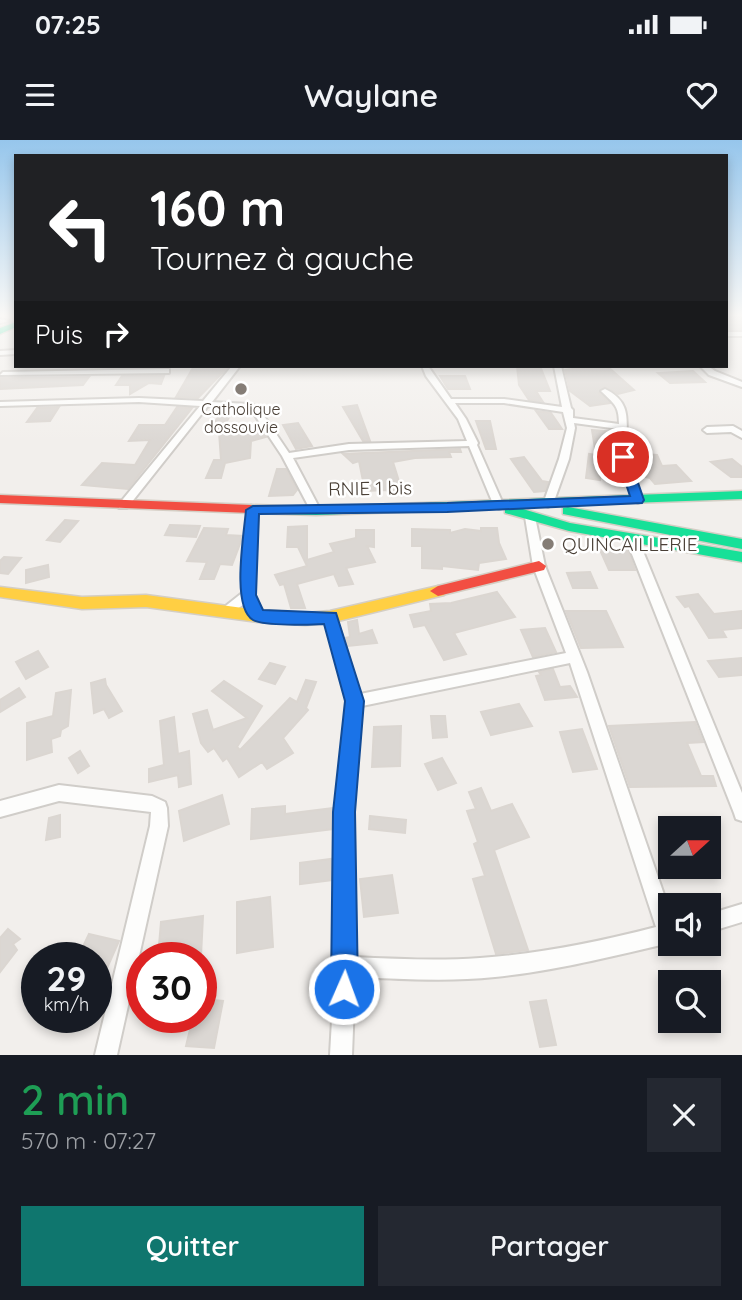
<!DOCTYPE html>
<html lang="fr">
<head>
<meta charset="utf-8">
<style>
  body { margin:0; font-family:Quicksand,sans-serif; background:#242831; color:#f1f3f6; height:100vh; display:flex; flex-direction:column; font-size:26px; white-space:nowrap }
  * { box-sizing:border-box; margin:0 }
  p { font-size:23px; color:#9ea1a6 }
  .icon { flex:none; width:38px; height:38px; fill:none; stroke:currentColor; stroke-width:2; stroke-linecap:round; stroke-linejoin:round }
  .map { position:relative; height:915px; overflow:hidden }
  .side { display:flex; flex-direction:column; background:#171b24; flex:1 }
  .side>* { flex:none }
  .top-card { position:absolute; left:14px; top:14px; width:714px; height:214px; border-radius:0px; box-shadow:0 4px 10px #0003; background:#202124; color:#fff; overflow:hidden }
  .needle { width:46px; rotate:69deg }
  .tools { position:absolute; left:658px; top:676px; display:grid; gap:14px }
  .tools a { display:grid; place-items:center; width:63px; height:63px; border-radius:0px; background:#171b24; box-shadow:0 4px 10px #0003; font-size:35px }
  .speed { position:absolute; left:21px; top:802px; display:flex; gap:14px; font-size:35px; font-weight:700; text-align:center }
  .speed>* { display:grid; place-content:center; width:91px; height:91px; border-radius:50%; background:#171b24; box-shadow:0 4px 10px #0003; line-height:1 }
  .speed small { font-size:18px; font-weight:400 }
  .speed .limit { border:10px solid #d22; background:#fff; color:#111 }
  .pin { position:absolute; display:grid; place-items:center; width:60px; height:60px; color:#fff; margin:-30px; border:4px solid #fff; border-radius:50%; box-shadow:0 2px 7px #0007 }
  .me { position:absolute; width:77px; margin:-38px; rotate:2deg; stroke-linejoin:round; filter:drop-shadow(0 0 5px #0008) }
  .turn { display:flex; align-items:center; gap:24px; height:147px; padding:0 21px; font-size:32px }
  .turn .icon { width:91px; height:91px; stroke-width:2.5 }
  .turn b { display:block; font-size:49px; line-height:60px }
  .then { display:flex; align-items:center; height:66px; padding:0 21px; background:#0003; gap:14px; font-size:26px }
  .round { display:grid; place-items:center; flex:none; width:74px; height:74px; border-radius:0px; background:#242831 }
  .overview { display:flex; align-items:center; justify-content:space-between; height:119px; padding:0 21px }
  h1 { font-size:42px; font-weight:600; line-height:52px; color:#1e9e55 }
  .primary-button { display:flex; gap:14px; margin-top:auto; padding:14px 21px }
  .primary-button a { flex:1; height:80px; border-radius:0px; background:#0f766e; color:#fff; font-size:28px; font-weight:600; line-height:80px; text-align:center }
  .primary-button a+a { background:#242831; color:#f1f3f6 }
  .status { display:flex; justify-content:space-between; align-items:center; height:49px; padding:0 35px; background:#171b24; direction:ltr }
  .status svg { height:19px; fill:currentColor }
  header { display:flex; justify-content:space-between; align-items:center; height:91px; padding:0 21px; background:#171b24; font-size:32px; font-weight:600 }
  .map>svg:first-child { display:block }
  .building { fill:#dbd7d3; stroke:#dbd6d1; stroke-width:2 }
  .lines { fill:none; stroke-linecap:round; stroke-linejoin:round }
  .street-casing { stroke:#d0cdc9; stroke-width:4 }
  .fast-casing { stroke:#d4cec4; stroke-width:3 }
  .slow-casing { stroke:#d4cec4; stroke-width:3 }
  .jam-casing { stroke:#d4cec4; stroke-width:3 }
  .street { fill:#fdfdfc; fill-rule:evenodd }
  .fast { fill:#16e098; fill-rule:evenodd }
  .slow { fill:#ffcf43; fill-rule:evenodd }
  .jam { fill:#f24e42; fill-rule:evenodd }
  .route { fill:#1a73e8; stroke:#114b97; stroke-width:2 }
  .poi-dot { fill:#857d76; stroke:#fff; stroke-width:2.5 }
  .labels { text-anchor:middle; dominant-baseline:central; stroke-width:5; stroke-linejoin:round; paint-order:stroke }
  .far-poi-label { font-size:16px; fill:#4a4037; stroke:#fff }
  .street-label { font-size:19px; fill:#4a4037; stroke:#fff }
  .poi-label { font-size:19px; fill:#4a4037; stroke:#fff; text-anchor:start }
</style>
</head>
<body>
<div class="status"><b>07:25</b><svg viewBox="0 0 49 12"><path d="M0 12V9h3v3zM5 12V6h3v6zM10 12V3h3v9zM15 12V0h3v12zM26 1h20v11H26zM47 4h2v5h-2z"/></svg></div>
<header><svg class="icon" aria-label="menu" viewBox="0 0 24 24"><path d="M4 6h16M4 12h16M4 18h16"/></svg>Waylane<svg class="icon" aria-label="heart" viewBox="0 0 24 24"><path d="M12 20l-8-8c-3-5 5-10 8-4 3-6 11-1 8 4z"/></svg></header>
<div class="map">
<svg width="742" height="915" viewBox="0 0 742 915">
  <rect width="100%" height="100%" fill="#f2efec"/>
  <!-- building -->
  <g class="building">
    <polygon points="726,174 737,174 742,177 742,189 726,189"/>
    <polygon points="194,226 229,226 198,258 176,257"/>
    <polygon points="517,226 540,226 550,251 536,251 543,262 529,260 519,245"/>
    <polygon points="591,226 607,226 634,250 618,254 604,247 599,253 610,263 590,266 570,251 565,230"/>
    <polygon points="693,231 705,242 670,243 658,233"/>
    <polygon points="122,236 164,236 161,244 149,243 130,254 130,245 116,245"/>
    <polygon points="440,236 465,236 470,249 448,249"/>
    <polygon points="89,237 83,245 0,249 0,238"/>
    <polygon points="357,265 370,301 363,301 343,267"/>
    <polygon points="59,267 50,281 27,282 37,268"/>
    <polygon points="177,267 192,268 128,349 82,345 102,323 135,325 150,300 129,301 139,285 165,285"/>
    <polygon points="222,269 233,270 222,290 244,284 251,290 260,288 266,297 251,301 250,318 225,323 221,338 206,338 214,320 221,320 219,292 209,293"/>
    <polygon points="536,271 551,273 562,289 549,289"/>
    <polygon points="476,281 490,281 496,309 486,309"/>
    <polygon points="298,283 312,306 296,309 283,285"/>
    <polygon points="592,290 616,292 616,320 603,318 600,340 586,338 589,314 596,315"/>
    <polygon points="460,309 461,312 449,312 451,317 415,318 393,322 402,351 388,352 387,350 365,351 359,321 353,323 343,314"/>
    <polygon points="630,313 657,315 662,326 676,325 691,341 655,344 650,338 636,335"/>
    <polygon points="524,317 542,341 548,342 545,351 534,352 511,319"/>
    <polygon points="732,319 742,327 742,337 731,337 711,322"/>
    <polygon points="277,329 286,329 297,350 293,355 269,356"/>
    <polygon points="65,380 78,381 60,402 47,400"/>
    <polygon points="170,385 200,386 196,397 165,395"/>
    <polygon points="307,386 307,420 334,412 330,404 356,398 356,390 374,390 374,407 367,406 375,422 346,428 353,444 339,446 334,434 297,444 305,468 291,468 284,444 280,445 275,435 307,426 298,407 287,407 288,387"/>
    <polygon points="204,388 228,389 226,395 243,396 232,425 220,424 214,439 200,439 207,422 187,421"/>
    <polygon points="481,388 497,388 499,403 506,419 479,423 478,430 442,426 442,429 422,428 422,406 412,406 412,389 450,390 450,393 465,389 481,391"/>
    <polygon points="600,410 628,410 635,430 609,430"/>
    <polygon points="4,417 21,418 8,434 0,433 0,421"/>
    <polygon points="48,425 49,437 26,443 26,430"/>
    <polygon points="590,432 597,448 573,448 567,433"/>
    <polygon points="497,452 515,477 454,493 466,514 444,520 425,485 414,487 410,475 431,471 430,464 451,463"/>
    <polygon points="698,454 714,474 742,471 742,488 722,490 726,497 709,498 689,466 685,467 677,457"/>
    <polygon points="566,471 606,471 623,507 581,508"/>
    <polygon points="357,480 359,494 372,490 377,503 348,506 345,498 350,497 348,482"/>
    <polygon points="545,488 556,512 533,517 521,490"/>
    <polygon points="38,511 48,527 26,539 16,522"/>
    <polygon points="742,518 742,535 719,537 708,521"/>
    <polygon points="270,523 285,527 275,544 259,539"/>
    <polygon points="553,529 560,547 570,546 577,557 545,560 536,536 541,535 539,532"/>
    <polygon points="105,539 106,545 122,571 109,578 104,569 94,573 91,543"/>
    <polygon points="306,540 316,542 306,568 308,570 283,598 293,613 267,629 262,622 239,637 227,618 223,621 214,608 208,612 201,603 193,574 207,570 213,590 247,578 212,551 224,541 262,566 237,607 240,610 290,558 297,562"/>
    <polygon points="19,548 25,557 0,572 0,560"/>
    <polygon points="71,550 68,586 61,590 60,596 51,599 52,612 27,620 27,583 53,576 56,553"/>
    <polygon points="519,564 532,586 491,595 481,572"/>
    <polygon points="431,576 445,576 447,597 433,598"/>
    <polygon points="174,577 178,614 189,611 191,644 179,647 178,635 149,642 149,629 164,625 160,581"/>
    <polygon points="695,582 703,602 687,603 701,636 713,636 716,646 630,647 609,586"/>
    <polygon points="401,586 400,626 372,627 374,587"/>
    <polygon points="582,589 597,629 573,632 560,592"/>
    <polygon points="80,611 89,626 78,633 69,618"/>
    <polygon points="442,618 456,643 438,650 425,624"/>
    <polygon points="481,648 491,671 512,664 529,697 494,710 528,810 496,814 473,739 485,736 474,704 478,702 467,671 476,669 469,652"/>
    <polygon points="222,655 229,684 184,701 179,671"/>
    <polygon points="285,666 285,674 334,668 333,689 251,699 252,669"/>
    <polygon points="60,675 60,697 46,700 49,678"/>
    <polygon points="370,676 406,680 405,693 369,689"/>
    <polygon points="331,719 332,740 300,744 300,723"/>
    <polygon points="392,735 398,773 364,777 360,739"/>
    <polygon points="270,757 273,807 237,813 237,762"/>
    <polygon points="203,776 201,816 158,817 161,782"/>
    <polygon points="8,789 20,799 13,804 17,810 0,832 0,798"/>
    <polygon points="89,794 119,801 96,853 96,817 78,817"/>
    <polygon points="201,859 223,861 214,908 186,906 193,877 201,877"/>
    <polygon points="546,860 556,905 540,907 530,862"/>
  </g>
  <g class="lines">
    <defs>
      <g id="street">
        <polygon points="0,179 9,181 0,183"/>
        <rect x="726" y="192" width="16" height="4"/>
        <polygon points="16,210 16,214 0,215 0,211"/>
        <path d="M 232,226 L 240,226 L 212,262 L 249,264 L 258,267 L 289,313 L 349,304 L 467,301 L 458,279 L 426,236 L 422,226 L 428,226 L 451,259 L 504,259 L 562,267 L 554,226 L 561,226 L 571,268 L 573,270 L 573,278 L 619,284 C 619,265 614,264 601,251 L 605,249 C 638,265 622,289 628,318 C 631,332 638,346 643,360 L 638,363 L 633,360 L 618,317 L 619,289 L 574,283 L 575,288 L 569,319 L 553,364 L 548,367 L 543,364 L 559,319 L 567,288 L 563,272 L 504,263 L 455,263 L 466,279 L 478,303 L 477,305 L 504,366 L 503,368 L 499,369 L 494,366 L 469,306 L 349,310 L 293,318 L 321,371 L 316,374 L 311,371 L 282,316 L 252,271 L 247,268 L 208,266 L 127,368 L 119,368 L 119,364 L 200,266 L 139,262 L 0,266 L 0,262 L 139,258 L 203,261 Z"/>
        <polygon points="700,226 708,226 715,231 742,242 742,247 709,235"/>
        <polygon points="166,229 169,229 169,233 0,235 3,232"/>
        <polygon points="733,286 742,291 742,298 731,292 707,293 703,290 707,287"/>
        <polygon points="253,367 258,370 254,455 264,476 262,479 254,479 246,463 228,475 220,475 218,472 242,453 248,370"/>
        <path d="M 530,374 L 535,377 L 545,426 L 587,532 L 670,772 L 670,803 C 613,816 555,831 495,837 C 449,842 402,839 355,837 L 352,915 L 330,915 L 335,827 L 336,672 L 348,561 L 324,477 L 326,474 L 334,474 L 336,477 L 360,554 L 566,513 L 533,426 L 525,377 ZM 570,523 L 656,787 C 598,802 539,814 480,818 C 438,821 396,819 355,817 L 352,672 L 362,566 Z"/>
        <polygon points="632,396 638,399 742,653 742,681 736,679 734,673 626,399"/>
        <polygon points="59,645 152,656 165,662 167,668 168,686 117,915 95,915 150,686 151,672 59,661 0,677 0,661"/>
        <polygon points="742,764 742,782 709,792 709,774"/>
      </g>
      <g id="fast">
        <polygon points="16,182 16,187 0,194 0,188"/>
        <polygon points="742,351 742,359 516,367 570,383 742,412 742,422 569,391 505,373 505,368 316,375 251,373 244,369 251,365 316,367"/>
        <polygon points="568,367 742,399 742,409 563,374 563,368"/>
      </g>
      <polygon id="slow" points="438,446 444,447 446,451 444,455 330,483 305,485 258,482 146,467 82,469 0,457 0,447 82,457 146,455 258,470 305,473 330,471"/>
      <g id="jam">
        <polygon points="0,355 251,365 258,369 251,373 0,363"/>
        <polygon points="539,421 546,426 544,430 438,456 430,451 438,446"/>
      </g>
    </defs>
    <!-- street casing -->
    <use href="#street" class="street-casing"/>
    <!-- fast casing -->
    <use href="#fast" class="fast-casing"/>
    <!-- slow casing -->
    <use href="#slow" class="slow-casing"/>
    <!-- jam casing -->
    <use href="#jam" class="jam-casing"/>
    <!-- street -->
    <use href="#street" class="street"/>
    <!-- fast -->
    <use href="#fast" class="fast"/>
    <!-- slow -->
    <use href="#slow" class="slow"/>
    <!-- jam -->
    <use href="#jam" class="jam"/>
  </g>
  <!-- sky -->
  <linearGradient id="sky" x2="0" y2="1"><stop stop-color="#96c6ec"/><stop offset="0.58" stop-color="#f9f8f6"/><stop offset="1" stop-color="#f9f8f6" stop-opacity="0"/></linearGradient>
  <rect width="742" height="302" fill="url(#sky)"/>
  <!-- route -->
  <path class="route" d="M 623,313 L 629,317 L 644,360 L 642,363 L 447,372 L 259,374 L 256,455 L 263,470 L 336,473 L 364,561 L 355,672 L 358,849 L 354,859 L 344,863 L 335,859 L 331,849 L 333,672 L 345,561 L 324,484 C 312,485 263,486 253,480 C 231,467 244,394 246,370 L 253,366 L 447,363 L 630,356 L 617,317 Z"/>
  <!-- markers -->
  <g class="poi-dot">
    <circle cx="241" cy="249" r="7"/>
    <circle cx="548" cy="404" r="7"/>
  </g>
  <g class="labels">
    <!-- far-poi labels -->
    <g class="far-poi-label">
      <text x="241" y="269">Catholique<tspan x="241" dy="18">dossouvie</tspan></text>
    </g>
    <!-- street labels -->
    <g class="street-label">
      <text transform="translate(370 348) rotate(-1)">RNIE 1 bis</text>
    </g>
    <!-- poi labels -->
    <g class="poi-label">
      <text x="562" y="404">QUINCAILLERIE</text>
    </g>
  </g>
</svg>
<div class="tools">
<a><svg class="needle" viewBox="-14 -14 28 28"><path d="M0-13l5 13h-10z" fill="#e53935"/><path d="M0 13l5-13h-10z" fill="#9ea1a6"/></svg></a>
<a><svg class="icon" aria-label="sound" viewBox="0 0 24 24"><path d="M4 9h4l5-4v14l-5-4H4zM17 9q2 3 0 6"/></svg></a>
<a><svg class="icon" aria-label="search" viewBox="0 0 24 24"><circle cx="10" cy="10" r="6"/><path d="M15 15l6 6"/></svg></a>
</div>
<div class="speed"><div>29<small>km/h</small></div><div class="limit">30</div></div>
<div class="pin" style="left:623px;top:317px;background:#d93025"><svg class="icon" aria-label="arrive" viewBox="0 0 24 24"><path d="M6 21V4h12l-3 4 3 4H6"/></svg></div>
<svg class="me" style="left:344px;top:849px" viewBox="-20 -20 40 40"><circle r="17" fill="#1a73e8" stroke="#fff" stroke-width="3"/><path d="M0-11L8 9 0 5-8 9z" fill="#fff"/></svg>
<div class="top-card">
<div class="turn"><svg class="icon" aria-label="left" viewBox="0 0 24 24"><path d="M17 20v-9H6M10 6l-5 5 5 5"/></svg><div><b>160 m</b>Tournez à gauche</div></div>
<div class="then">Puis<svg class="icon" aria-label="right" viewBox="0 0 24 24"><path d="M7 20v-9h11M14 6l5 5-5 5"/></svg></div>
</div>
</div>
<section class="side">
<div class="overview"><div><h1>2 min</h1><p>570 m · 07:27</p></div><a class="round"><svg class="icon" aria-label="close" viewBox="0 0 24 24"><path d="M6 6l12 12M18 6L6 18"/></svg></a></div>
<div class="primary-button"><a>Quitter</a><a>Partager</a></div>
</section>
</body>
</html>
